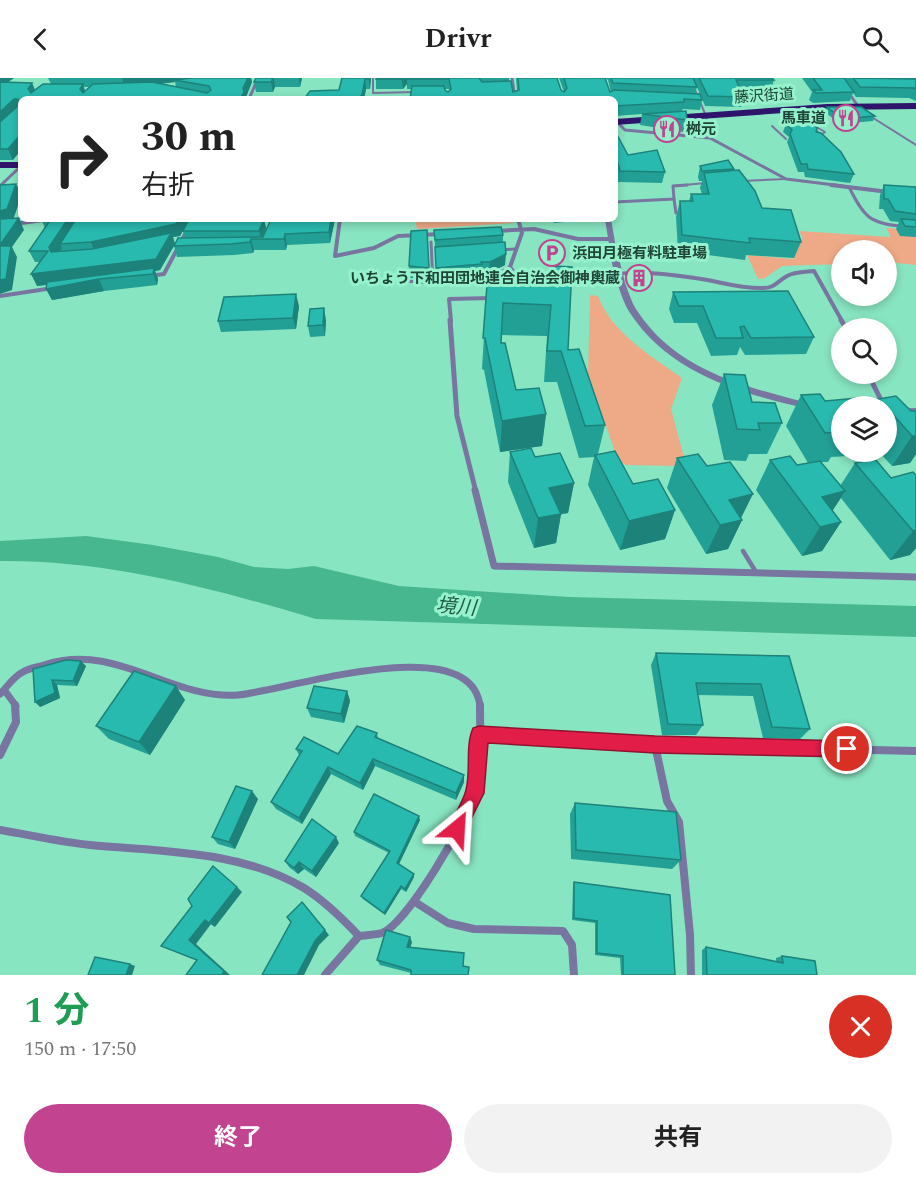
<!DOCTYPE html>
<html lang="ja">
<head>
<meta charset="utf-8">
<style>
  body { margin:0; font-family:Spectral,"Noto Sans JP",serif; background:#f2f2f2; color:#222; height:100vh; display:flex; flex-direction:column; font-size:22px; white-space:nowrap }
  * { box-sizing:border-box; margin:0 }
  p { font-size:20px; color:#767676 }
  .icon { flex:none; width:33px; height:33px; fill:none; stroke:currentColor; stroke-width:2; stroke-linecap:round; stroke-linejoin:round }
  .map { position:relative; height:897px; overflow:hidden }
  .sheet { display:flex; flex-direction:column; background:#fff; flex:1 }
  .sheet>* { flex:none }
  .guide { position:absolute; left:18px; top:18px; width:600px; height:126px; border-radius:9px; box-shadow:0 3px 9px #0003; background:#fff; color:#222; overflow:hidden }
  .fabs { position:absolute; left:831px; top:162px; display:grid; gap:12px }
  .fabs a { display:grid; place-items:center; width:66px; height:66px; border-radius:50%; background:#fff; box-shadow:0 3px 9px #0003; font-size:30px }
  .pin { position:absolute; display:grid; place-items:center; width:51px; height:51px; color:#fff; margin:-26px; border:3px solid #fff; border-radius:50%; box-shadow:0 2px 6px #0007 }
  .me { position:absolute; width:66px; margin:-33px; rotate:27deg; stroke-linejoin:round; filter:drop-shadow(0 0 4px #0008) }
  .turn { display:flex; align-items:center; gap:21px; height:126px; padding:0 24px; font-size:27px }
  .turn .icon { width:78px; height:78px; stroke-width:2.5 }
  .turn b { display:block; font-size:42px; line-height:51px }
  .round { display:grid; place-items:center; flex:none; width:63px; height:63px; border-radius:32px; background:#f2f2f2 }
  .head { display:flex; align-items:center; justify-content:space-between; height:102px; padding:0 24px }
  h1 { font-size:36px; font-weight:700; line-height:45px; color:#1e9e55 }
  .cta { display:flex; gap:12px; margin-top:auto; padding:12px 24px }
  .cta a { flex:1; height:69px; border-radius:36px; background:#c2438f; color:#fff; font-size:24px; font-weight:700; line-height:69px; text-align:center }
  .cta a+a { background:#f2f2f2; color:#222 }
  header { display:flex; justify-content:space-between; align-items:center; height:78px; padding:0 24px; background:#fff; font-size:27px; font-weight:700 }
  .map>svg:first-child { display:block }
  .green { fill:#eea987 }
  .water { fill:#47b790 }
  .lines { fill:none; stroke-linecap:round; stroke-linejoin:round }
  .service-far2 { stroke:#7875a1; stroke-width:2 }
  .service-far1 { stroke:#7875a1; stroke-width:3 }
  .service { stroke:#7875a1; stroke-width:4.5 }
  .pedestrian { stroke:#7875a1; stroke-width:4 }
  .minor-far4 { stroke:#7875a1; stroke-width:3 }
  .minor-far3 { stroke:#7875a1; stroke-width:4 }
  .minor-far2 { stroke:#7875a1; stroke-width:5 }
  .minor-far1 { stroke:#7875a1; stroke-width:7 }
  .minor { stroke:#7875a1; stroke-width:8 }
  .tertiary { fill:#7875a1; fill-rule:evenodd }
  .trunk { fill:#2e146b; fill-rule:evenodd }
  .tertiary-bridge { stroke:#7875a1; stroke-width:8 }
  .wall { fill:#23a096; fill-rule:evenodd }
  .shaded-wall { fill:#1d827a }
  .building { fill:#29baaf; stroke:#1d827a; stroke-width:1.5 }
  .route { fill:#e11d48; stroke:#92132f; stroke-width:1.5 }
  .labels { text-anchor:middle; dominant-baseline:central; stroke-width:6; stroke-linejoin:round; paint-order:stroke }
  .far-street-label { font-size:15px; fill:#1e4537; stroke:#95f2cd }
  .far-poi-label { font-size:15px; font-weight:bold; fill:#1e4537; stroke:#95f2cd; text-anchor:end }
  .water-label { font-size:20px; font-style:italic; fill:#225d48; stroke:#95f2cd }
</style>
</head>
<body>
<header><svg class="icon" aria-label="back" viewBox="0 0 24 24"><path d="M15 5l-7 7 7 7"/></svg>Drivr<svg class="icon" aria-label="search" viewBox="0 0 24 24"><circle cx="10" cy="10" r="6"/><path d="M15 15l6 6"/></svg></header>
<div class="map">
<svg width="916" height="897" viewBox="0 0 916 897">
  <rect width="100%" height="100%" fill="#88e5c1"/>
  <!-- green -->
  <g class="green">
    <polygon points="415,141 512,141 514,145 417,151"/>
    <polygon points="886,150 906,151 916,159 916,187 887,184 886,172 842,172 841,186 782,188 765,200 758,201 747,177 794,181 792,164 803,161 799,153 891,159"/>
    <path d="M 590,217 L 598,218 C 611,254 651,278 682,300 L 671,331 L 685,383 L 679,388 L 626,387 L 618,382 L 588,297 Z"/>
  </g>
  <!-- water -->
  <path class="water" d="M 86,458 L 153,467 L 218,479 L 254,489 L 288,491 L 314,488 L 399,508 L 569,519 L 916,528 L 916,559 L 316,541 C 212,510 108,482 0,483 L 0,463 Z"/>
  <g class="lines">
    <!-- service-far2 -->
    <g class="service-far2">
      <polyline points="373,0 373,15 416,14"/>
      <polyline points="690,0 706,38 710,60"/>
      <polyline points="870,38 916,67"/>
      <polyline points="800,42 811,46 821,58"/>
      <polyline points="811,46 825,54 819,59"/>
      <polyline points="772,48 786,61"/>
      <polyline points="741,103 786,101"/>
      <polyline points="673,108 706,105"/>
    </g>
    <!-- service-far1 -->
    <g class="service-far1">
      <path d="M 849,109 C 863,137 869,146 901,148"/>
      <polyline points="674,121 676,135"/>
      <polyline points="615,124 674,121 673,108 687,107"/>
      <polyline points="431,164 433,205 485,201 510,189"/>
      <polyline points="500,172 515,171"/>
      <polyline points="405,203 433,205"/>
    </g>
    <!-- service -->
    <polyline class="service" points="743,473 756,494"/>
    <!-- pedestrian -->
    <polyline class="pedestrian" points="510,189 526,212"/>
    <!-- minor-far4 -->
    <g class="minor-far4">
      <polyline points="512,0 515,21"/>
      <polyline points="838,0 858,28"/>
      <polyline points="249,21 258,0"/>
      <polyline points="617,44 625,52 710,60 786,101 843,108"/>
      <polyline points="0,108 21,88"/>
    </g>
    <!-- minor-far3 -->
    <g class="minor-far3">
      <polyline points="831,107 889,114"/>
      <polyline points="340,141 335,178 374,170 398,158 441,156"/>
      <polyline points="0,148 50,141"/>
      <polyline points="496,153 534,151 578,161 611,161"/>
      <polyline points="510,189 522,155 518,141"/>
      <polyline points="149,198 164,196 193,141"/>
      <path d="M 564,207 C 616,192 642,192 695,200 C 719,203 739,211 763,210 C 775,210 778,203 787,198 C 794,194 806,194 814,193 L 842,243"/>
      <polyline points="0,218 53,210"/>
      <polyline points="451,243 449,221 492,220"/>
    </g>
    <!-- minor-far2 -->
    <g class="minor-far2">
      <polyline points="450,242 457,338 476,414"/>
      <polyline points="841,242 846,250"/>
      <polyline points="868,296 884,328"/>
    </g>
    <!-- minor-far1 -->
    <g class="minor-far1">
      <polyline points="475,412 494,488 916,499"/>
      <polyline points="5,613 16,628"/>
      <path d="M 0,616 C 7,609 14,598 23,594 C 29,590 38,589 44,587 C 116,563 170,622 238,617 C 285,613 471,550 480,628"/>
    </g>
    <!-- minor -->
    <g class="minor">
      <polyline points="479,656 655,667 916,673"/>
      <polyline points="655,667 667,723 679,744 690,857 691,897"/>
      <polyline points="0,677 16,644 15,627"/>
      <path d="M 0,752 C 30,757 60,764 90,767 C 162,774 240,772 304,810 C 325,823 342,840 359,858"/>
      <polyline points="415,824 448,845 474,851 563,853 572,867 574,897"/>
      <path d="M 325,897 L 359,858 C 366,857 375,857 382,855 C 407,846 468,741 475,714 C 482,686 480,655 480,627"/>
    </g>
    <!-- tertiary -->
    <g class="tertiary">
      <polygon points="605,141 611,141 619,187 612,185"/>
      <path d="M 618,203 L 625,205 C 629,215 632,226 638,234 C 678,294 747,309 812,326 L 814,328 L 812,330 L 809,331 C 742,316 670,296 630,235 C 624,226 621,215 617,205 Z"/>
      <polygon points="916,330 916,336 886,337 886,331"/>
    </g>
    <!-- trunk -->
    <g class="trunk">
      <polygon points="916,25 916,31 827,32 615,47 615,41 827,26"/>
      <rect x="0" y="84" width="21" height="6"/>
    </g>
    <!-- tertiary-bridge -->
    <polyline class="tertiary-bridge" points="616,185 621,205"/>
  </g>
  <!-- wall -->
  <g class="wall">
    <path d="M 0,0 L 14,0 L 7,5 L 32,5 L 35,12 L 51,6 L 48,0 L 251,0 L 252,4 L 246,19 L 246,21 L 21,21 L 13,82 L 0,82 ZM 175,4 L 176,9 L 161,6 ZM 83,9 L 90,9 L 85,13 Z"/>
    <polygon points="256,0 302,0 300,9 275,9 273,14 256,14 254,4"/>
    <polygon points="342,0 371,0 370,11 366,11 364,21 304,21 339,12"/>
    <path d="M 376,0 L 509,0 L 509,3 L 513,14 L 517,12 L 516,0 L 557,0 L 561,12 L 564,14 L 559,0 L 605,0 L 610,14 L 611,14 L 608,2 L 605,0 L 772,0 L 774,2 L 771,12 L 741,12 L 744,19 L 741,29 L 705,28 L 697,9 L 695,16 L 702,22 L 700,32 L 683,31 L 682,33 L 687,42 L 684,54 L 640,47 L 642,36 L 615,38 L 615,21 L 410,21 L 411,11 L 407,11 L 407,6 L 403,11 L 376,11 ZM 445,11 L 449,11 L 450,13 L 448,14 L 445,12 Z"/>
    <polygon points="802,0 916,0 916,23 909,20 856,19 853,15 850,23 813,25 809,22 812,14"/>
    <polygon points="827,29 875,38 873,43 840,46 825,34"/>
    <polygon points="786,46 816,54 854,96 850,105 805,99 804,94 798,94 787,64 789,59 783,54"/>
    <polygon points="615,53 628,77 665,94 662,105 618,104 615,92"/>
    <polygon points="700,88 734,91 733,93 762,130 801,164 794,180 746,177 745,182 678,173 676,139 680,123 689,123 691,116 702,116 700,110 702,103 699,103 698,99"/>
    <polygon points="884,107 916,109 916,159 900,158 896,151 899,144 890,143 883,131 879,131 880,117"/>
    <path d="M 41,141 L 270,141 L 264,142 L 266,150 L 263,159 L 271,141 L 335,141 L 330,165 L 287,167 L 286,172 L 254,172 L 253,175 L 234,177 L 177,179 L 174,168 L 160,192 L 155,193 L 158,201 L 157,207 L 104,213 L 52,222 L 46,211 L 46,207 L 37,208 L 40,184 L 35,184 L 29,173 L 45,150 ZM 187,145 L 183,153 L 185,160 L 175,166 L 173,159 L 180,158 Z"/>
    <polygon points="552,141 576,141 576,143 554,145"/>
    <polygon points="427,152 429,201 410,200 409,188"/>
    <polygon points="434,152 503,157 503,164 505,187 489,195 482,195 482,198 437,201"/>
    <polygon points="554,188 568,272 605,347 598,376 633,406 675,432 665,461 620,472 588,407 594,379 579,380 557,304 544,304 547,258 502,257 501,265 516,312 546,336 542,368 500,374 484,292 482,291 487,207 552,207"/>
    <polygon points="673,214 814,259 806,276 745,277 740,269 737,277 711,278 697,245 674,245 669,231"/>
    <polygon points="299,228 296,251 221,254 218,243"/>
    <polygon points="326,242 325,258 310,259 308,248"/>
    <polygon points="724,296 752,324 782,345 767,376 749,376 746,383 724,382 712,327"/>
    <polygon points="820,316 825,323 858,320 861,324 896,318 911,333 916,333 916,376 910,385 892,388 879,374 886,374 886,328 842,328 842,374 851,374 848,378 831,379 828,384 821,384 840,408 855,385 875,381 891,400 913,394 916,397 916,470 910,477 890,482 841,420 832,433 841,444 822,473 802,478 756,412 770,382 790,378 797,387 808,385 786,348 801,317"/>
    <polygon points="510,374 535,379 574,405 568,435 561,436 556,465 534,470 508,404"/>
    <polygon points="677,380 707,388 742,442 728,471 706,476 667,410"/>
    <polygon points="656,575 789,578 810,651 800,661 763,660 753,618 698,617 703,647 696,657 662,657 651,587"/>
    <polygon points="86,588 77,608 57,607 60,620 40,629 33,591"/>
    <polygon points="347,613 350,623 344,645 311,639 307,630"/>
    <polygon points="185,622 150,677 109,661 96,648"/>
    <polygon points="377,655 378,660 464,704 456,722 375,688 363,712 331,696 302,746 276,731 271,724 299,677 296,671 338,676"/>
    <polygon points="258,721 235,771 218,766 212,759"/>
    <polygon points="575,725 681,782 672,791 571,781 570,736"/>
    <polygon points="420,742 399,786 414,796 414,799 406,814 401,811 385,837 363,821 361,818 389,775 355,758 354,754"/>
    <polygon points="339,765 316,799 304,791 298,796 289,789 285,783"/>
    <polygon points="574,804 675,897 621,897 620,880 595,877 595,845 572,842 573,807"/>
    <polygon points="412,864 410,870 464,875 411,895 380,887 377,882"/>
    <polygon points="706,869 776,884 776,880 782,878 817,897 702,897 702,872"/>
  </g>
  <!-- shaded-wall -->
  <g class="shaded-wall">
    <polygon points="0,0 14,0 3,7 0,8"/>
    <polygon points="122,0 220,0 174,2 175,4 125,9"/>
    <polygon points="248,0 251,0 252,4 246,19 246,21 240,21"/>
    <polygon points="274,0 275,9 273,14 271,4"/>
    <polygon points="299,0 302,0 300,9"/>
    <polygon points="369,0 371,0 370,11 369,1"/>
    <polygon points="403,0 407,0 407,6 403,11 402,1"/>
    <polygon points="365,1 366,11 364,21 357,21"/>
    <polygon points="32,5 36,15 32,21 28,11"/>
    <polygon points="83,6 86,16 83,21 80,11"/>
    <polygon points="14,21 18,21 21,27 0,49 0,34"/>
    <polygon points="21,56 21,72 13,82 8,71"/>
    <polygon points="16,106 21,115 21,119 13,142 0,146 0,133"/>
    <polygon points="19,140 24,152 12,169 17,179 12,212 0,216 0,167"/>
    <polygon points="68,141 81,141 60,166 62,170 55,180 57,186 49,169"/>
    <polygon points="179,141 190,141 180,158 173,159 175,166 160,192 155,193 158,201 157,207 153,196 153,193 37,208 31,196 95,175 91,164"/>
    <polygon points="264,141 266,150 262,161 261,161 259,153"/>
    <polygon points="331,141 335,141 330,165 329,154"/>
    <polygon points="285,156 287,167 286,172 284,161"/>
    <polygon points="251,161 254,172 253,175 250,164"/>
    <polygon points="506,176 505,187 489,195 490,184"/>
    <polygon points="99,201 104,213 52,222 46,211"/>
    <polygon points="296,216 299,228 296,251 293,240"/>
    <polygon points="324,230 326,242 325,258 323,247"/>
    <polygon points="546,336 542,368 500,374 502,343"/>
    <polygon points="912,358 916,358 916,376 910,385 892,388"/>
    <polygon points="574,405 568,435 561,436 556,465 534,470 538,440 549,410"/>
    <polygon points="845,413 826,443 822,419"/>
    <polygon points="753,416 740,442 742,442 728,471 706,476 720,447 729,422"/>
    <polygon points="675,432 665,461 620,472 629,443"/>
    <polygon points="916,436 916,470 910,477 890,482 913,453"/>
    <polygon points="841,444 822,473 802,478 820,449"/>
    <polygon points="81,583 86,588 77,608 73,603"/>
    <polygon points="52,602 57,607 60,620 40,629 35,624"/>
    <polygon points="176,608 185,622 150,677 139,664"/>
    <polygon points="347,613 350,623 344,645 341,636"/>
    <polygon points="373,681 375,688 363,712 360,705"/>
    <polygon points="328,689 331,696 302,746 299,740"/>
    <polygon points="464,697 464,704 456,722 456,715"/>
    <polygon points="252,713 258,721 235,771 229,764"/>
    <polygon points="419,738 420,742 398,788 397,785"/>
    <polygon points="336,759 339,765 316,799 312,793"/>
    <polygon points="299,784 304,791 298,796 294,790"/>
    <polygon points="414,796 414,799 406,814 405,811"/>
    <polygon points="401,808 401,811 385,837 384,835"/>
    <polygon points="237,809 242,814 215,849 209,845"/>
    <polygon points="205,842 211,846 196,866 230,897 222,897 189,862"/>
    <polygon points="325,852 329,857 319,867 304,897 297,897 315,863"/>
    <polygon points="410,859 412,864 409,874 407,869"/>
    <polygon points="130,886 135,888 132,897 126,897"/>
  </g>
  <!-- building -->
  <g class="building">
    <polygon points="192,0 248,0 243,10 244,14 240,21 21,21 21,56 8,71 0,71 0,44 19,27 18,21 14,21 0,34 0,4 32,5 28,11 31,15 43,6 83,6 80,11 83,15 93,6 152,4 207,15 211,12 209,8 174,2"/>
    <polygon points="256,0 273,0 271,4 254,4"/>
    <polygon points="342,0 369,0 369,1 365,1 362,17 357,21 304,21 310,13 339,12"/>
    <polygon points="376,0 403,0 402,1 376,1"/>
    <polygon points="407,0 479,0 482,4 511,3 513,14 519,12 518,0 557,0 561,12 564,14 567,10 564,0 605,0 610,14 614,12 700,16 702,22 684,21 684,24 615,28 615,21 410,21 412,8 444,8 445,12 448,14 451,11 449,1 407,1"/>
    <polygon points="611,0 693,0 697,9 613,5"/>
    <polygon points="699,0 772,0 774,2 736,2 744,19 708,18"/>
    <polygon points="813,0 844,0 854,14 816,15 813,12 822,12"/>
    <polygon points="853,0 916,1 916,11 914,10 860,9"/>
    <polygon points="827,29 861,29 875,38 842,41"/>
    <polygon points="686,33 687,42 642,36"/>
    <polygon points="812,45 817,50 816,54 821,55 841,74 854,96 808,91 807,86 801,86 790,56 792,52 786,46"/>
    <polygon points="615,53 628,77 657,72 665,94 620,93 615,75"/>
    <polygon points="728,82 734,91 702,93 700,88"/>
    <polygon points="739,92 755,113 762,130 791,132 801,164 749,160 750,165 682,157 680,123 693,123 691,116 709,116 704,95"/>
    <polygon points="16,106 7,131 0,133 0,107"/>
    <polygon points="884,107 916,109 916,136 895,133 888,121 884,121"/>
    <polygon points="19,140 0,167 0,141"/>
    <polygon points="51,141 68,141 49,169 51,174 92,171 171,155 156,181 31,196 48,173 29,173"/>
    <polygon points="76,141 179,141 176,146 91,164 60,166"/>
    <polygon points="189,141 264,141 259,153 183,153"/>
    <polygon points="271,141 331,141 329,154 285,156 284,161 251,161 250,164 231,166 174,168 178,160 263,159"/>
    <polygon points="901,141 916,142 916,149 905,148"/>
    <polygon points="501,149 503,157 435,162 434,152"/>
    <polygon points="427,152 429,190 409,188 411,153"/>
    <polygon points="505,164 506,176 490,184 481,184 482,186 436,190 435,169"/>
    <polygon points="0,168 11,168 6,201 0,202"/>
    <polygon points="554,188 572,189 568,272 579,271 605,347 585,348 561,273 547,273 551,227 503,225 501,265 505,265 516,312 539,310 546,336 502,343 485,260 483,260 487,207 553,208"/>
    <polygon points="154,190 153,196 99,201 46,211 47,204"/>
    <polygon points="788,213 814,259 751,260 744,248 740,249 743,260 716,260 703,228 679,228 673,214"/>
    <polygon points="296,216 293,240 218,243 224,219"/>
    <polygon points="324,230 323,247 308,248 310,231"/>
    <polygon points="724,296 745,297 752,324 775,325 782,345 758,345 760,352 737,351"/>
    <polygon points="820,316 825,323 858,320 861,324 896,318 911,333 916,333 916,358 912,358 888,331 886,332 886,328 842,328 842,354 825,355 801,317"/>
    <polygon points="531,370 535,379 560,375 574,405 549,410 561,436 538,440 510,374"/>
    <polygon points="615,373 633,406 658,401 675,432 629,443 595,377"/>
    <polygon points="698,376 707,388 730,384 753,416 729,422 742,442 720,447 677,380"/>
    <polygon points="790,378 797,387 820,383 845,413 822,419 841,444 820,449 770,382"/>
    <polygon points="875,381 891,400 913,394 916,397 916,452 913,453 855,385"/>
    <polygon points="656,575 789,578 810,651 772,649 761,606 696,605 703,647 668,646"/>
    <polygon points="66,582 81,583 73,603 52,602 55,615 35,624 33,591"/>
    <polygon points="134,593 176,608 139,664 96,648"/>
    <polygon points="314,608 347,613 341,636 307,630"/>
    <polygon points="357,648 377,655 375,659 464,697 456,715 373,681 360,705 328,689 299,740 271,724 302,673 296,671 304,659 338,676"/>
    <polygon points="236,708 252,713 229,764 212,759"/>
    <polygon points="374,716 419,738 397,785 414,796 405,811 401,808 384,835 361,818 390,773 354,754"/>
    <polygon points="575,725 676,734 681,782 576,772"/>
    <polygon points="312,741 336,759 312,793 299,784 294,790 285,783"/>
    <polygon points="213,788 237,809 209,845 205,842 189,862 224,893 222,897 186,897 197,882 161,868 192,828 188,821"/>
    <polygon points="574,804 670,817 675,897 623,897 623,878 597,875 597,843 574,840"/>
    <polygon points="302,824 325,852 315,863 297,897 262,897 291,844 287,839"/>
    <polygon points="386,852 410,859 407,869 464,875 463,888 469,889 468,897 411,897 411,892 377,882"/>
    <polygon points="706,869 783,885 782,878 815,883 817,897 707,897"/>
    <polygon points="95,879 130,886 126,897 88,897"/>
  </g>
  <!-- route -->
  <path class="route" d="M 479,648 L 655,658 L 847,663 L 853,665 L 856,671 L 853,677 L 847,679 L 655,675 L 488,665 L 484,715 L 463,757 L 457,760 L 450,757 L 448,751 C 453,738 463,725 466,712 C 471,692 465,668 473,650 Z"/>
  <!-- icons -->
  <defs>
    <symbol id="restaurant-ring" viewBox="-11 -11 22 22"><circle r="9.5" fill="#95f2cd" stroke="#c2438f" stroke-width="1.5"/><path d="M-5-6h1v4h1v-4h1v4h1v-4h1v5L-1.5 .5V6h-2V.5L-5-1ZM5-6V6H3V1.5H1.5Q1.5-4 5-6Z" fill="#c2438f"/></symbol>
    <symbol id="parking-ring" viewBox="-11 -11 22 22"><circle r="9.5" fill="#95f2cd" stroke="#c2438f" stroke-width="1.5"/><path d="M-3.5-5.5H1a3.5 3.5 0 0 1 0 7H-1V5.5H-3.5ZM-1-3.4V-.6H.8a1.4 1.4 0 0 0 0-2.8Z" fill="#c2438f"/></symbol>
    <symbol id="building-ring" viewBox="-11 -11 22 22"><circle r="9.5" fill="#95f2cd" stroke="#c2438f" stroke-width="1.5"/><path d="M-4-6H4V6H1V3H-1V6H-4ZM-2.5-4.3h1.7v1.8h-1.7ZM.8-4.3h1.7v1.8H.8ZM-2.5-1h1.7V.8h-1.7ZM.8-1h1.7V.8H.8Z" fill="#c2438f"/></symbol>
  </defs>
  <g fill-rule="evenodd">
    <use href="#restaurant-ring" x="831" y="25" width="30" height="30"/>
    <use href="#restaurant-ring" x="652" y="36" width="30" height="30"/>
    <use href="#parking-ring" x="537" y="160" width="30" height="30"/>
    <use href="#building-ring" x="624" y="185" width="30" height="30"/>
  </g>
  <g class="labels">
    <!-- far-street labels -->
    <g class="far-street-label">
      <text transform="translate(764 18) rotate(-4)">藤沢街道</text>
    </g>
    <!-- far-poi labels -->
    <g class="far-poi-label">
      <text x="826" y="40">馬車道</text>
      <text x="686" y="51" text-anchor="start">桝元</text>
      <text x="572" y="175" text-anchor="start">浜田月極有料駐車場</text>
      <text x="620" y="200">いちょう下和田団地連合自治会御神輿蔵</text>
    </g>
    <!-- water labels -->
    <g class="water-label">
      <text transform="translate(456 529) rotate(5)">境川</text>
    </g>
  </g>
</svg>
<div class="fabs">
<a><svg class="icon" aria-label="sound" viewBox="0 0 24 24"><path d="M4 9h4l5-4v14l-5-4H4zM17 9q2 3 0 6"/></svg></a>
<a><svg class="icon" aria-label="search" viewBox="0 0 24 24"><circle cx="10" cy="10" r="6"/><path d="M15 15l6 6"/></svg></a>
<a><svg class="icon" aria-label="layers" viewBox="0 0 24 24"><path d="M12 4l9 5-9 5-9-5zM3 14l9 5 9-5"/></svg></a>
</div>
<div class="pin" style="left:847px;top:671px;background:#d93025"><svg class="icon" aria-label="arrive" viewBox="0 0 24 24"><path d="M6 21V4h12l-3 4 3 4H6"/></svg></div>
<svg class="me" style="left:457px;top:751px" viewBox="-20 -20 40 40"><path d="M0-17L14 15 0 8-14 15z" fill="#e11d48" stroke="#fff" stroke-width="4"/></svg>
<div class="guide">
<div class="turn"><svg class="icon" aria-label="right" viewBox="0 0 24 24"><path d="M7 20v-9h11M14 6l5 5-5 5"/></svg><div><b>30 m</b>右折</div></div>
</div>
</div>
<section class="sheet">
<div class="head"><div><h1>1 分</h1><p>150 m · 17:50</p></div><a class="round" style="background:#d93025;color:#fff"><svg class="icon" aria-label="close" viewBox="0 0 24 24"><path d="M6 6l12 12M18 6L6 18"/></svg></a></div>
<div class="cta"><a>終了</a><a>共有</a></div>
</section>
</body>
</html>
